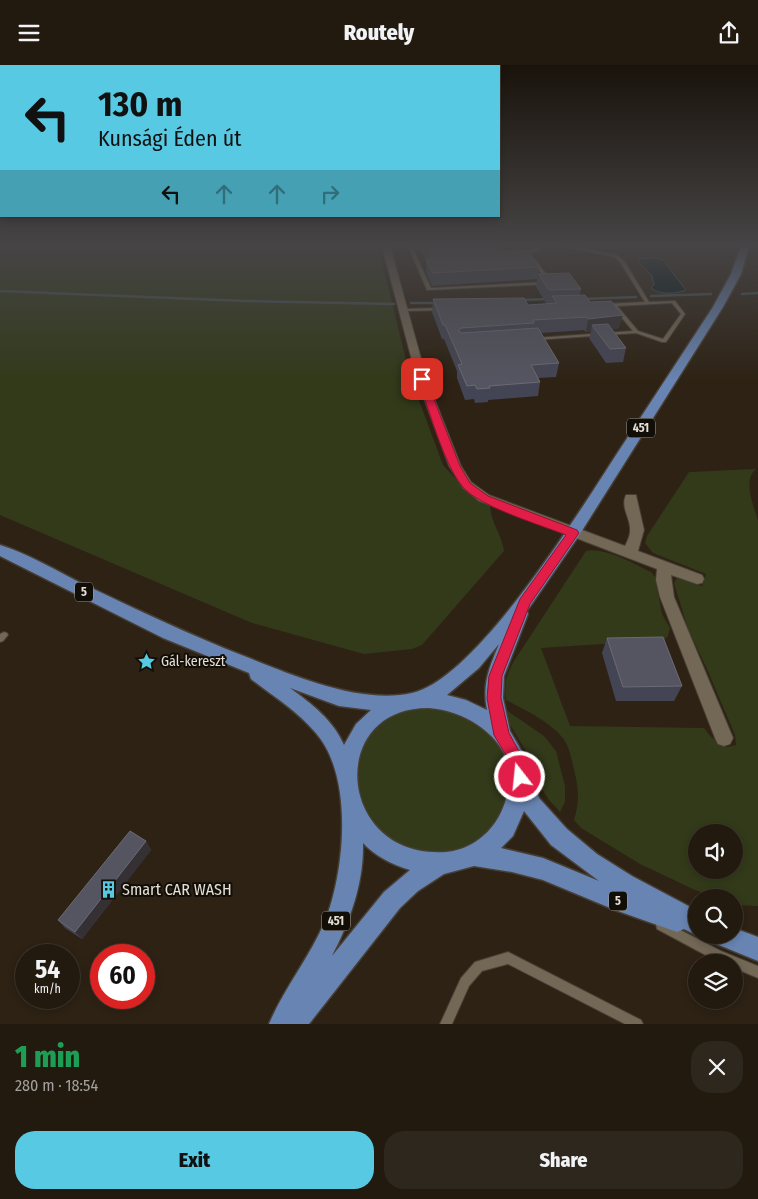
<!DOCTYPE html>
<html lang="en">
<head>
<meta charset="utf-8">
<style>
  body { margin:0; font-family:"Fira Sans Condensed",sans-serif; background:#2e271d; color:#f1f3f6; height:100vh; display:flex; flex-direction:column; font-size:19px; white-space:nowrap }
  * { box-sizing:border-box; margin:0 }
  p { font-size:16px; color:#a2a19e }
  .icon { flex:none; width:28px; height:28px; fill:none; stroke:currentColor; stroke-width:2; stroke-linecap:round; stroke-linejoin:round }
  .map { position:relative; height:959px; overflow:hidden }
  .side { display:flex; flex-direction:column; background:#221a0f; flex:1 }
  .side>* { flex:none }
  .top-card { position:absolute; left:0px; top:0px; width:500px; height:152px; box-shadow:0 2px 8px #0003,0 0 0 1px #3f382f; background:#57c9e2; color:#111; overflow:hidden }
  .buttons { position:absolute; left:688px; top:759px; display:grid; gap:10px }
  .buttons a { display:grid; place-items:center; width:55px; height:55px; border-radius:50%; background:#221a0f; box-shadow:0 2px 8px #0003,0 0 0 1px #3f382f; font-size:25px }
  .speed { position:absolute; left:15px; top:879px; display:flex; gap:10px; font-size:25px; font-weight:700; text-align:center }
  .speed>* { display:grid; place-content:center; width:65px; height:65px; border-radius:50%; background:#221a0f; box-shadow:0 2px 8px #0003,0 0 0 1px #3f382f; line-height:1 }
  .speed small { font-size:12px; font-weight:400 }
  .speed .limit { border:8px solid #d22; background:#fff; color:#111 }
  .pin { position:absolute; display:grid; place-items:center; width:42px; height:42px; color:#fff; margin:-21px; border-radius:10px; box-shadow:0 2px 8px #0006 }
  .me { position:absolute; width:55px; margin:-28px; rotate:344deg; stroke-linejoin:round; filter:drop-shadow(0 0 4px #0008) }
  .turn { display:flex; align-items:center; gap:18px; height:105px; padding:0 15px; font-size:22px }
  .turn .icon { width:65px; height:65px; stroke-width:2.5 }
  .turn b { display:block; font-size:35px; line-height:42px }
  .lanes { display:flex; align-items:center; height:48px; padding:0 15px; background:#0003; justify-content:center; gap:25px; direction:ltr }
  .lanes .off { opacity:.35 }
  .round { display:grid; place-items:center; flex:none; width:52px; height:52px; border-radius:20px; background:#2e271d }
  .head { display:flex; align-items:center; justify-content:space-between; height:85px; padding:0 15px }
  h1 { font-size:30px; font-weight:800; line-height:38px; color:#1e9e55 }
  .cta { display:flex; gap:10px; margin-top:auto; padding:10px 15px }
  .cta a { flex:1; height:58px; border-radius:20px; background:#57c9e2; color:#111; font-size:20px; font-weight:800; line-height:58px; text-align:center }
  .cta a+a { background:#2e271d; color:#f1f3f6 }
  header { display:flex; justify-content:space-between; align-items:center; height:65px; padding:0 15px; background:#221a0f; font-size:22px; font-weight:800 }
  .map>svg:first-child { display:block }
  .green { fill:#323a1a; fill-rule:evenodd }
  .water { fill:#031820; stroke:#465356 }
  .lines { fill:none; stroke-linecap:round; stroke-linejoin:round }
  .stream { stroke:#465356; stroke-width:2.5 }
  .lane-casing { stroke:#473e34; stroke-width:2 }
  .street-casing { stroke:#473e34; stroke-width:2 }
  .primary-casing { stroke:#473e34; stroke-width:3 }
  .lane { fill:#736756; fill-rule:evenodd }
  .street { fill:#736756; fill-rule:evenodd }
  .primary { fill:#6884b2; fill-rule:evenodd }
  .wall { fill:#444554 }
  .shaded-wall { fill:#343034 }
  .building { fill:#555561; stroke:#6c6a73 }
  .route { fill:#e11d48; stroke:#92132f }
  .labels { text-anchor:middle; dominant-baseline:central; stroke-width:4; stroke-linejoin:round; paint-order:stroke }
  .shield { fill:#110d07; stroke:#a59f96; stroke-width:1 }
  .shield-label { font-size:12px; font-weight:bold; fill:#e4ded4 }
  .poi-label { font-size:14px; fill:#e4ded4; stroke:#110d07; text-anchor:start }
  .near-poi-label { font-size:16px; fill:#e4ded4; stroke:#110d07; text-anchor:start }
</style>
</head>
<body>
<header><svg class="icon" aria-label="menu" viewBox="0 0 24 24"><path d="M4 6h16M4 12h16M4 18h16"/></svg>Routely<svg class="icon" aria-label="share" viewBox="0 0 24 24"><path d="M12 15V3M7 8l5-5 5 5M5 13v7h14v-7"/></svg></header>
<div class="map">
<svg width="758" height="959" viewBox="0 0 758 959">
  <rect width="100%" height="100%" fill="#2d2214"/>
  <!-- green -->
  <g class="green">
    <path d="M 0,181 L 378,181 L 410,311 L 443,400 L 468,427 L 490,440 C 490,456 502,470 504,486 L 422,580 L 412,584 L 364,589 L 252,558 L 0,450 Z"/>
    <path d="M 756,404 C 742,416 754,441 758,456 L 758,841 L 734,840 L 734,832 L 715,832 L 695,825 L 640,799 L 581,763 L 574,755 C 579,739 579,725 575,709 C 572,697 570,681 562,672 C 547,655 525,645 506,635 C 504,619 506,610 514,596 L 586,486 C 603,481 635,499 651,507 L 655,512 L 662,549 L 670,563 L 668,571 L 664,575 L 541,583 L 570,661 L 704,663 L 711,672 L 727,682 L 736,680 L 735,670 L 707,604 L 688,564 L 674,518 L 677,513 L 702,521 L 706,509 L 653,488 L 645,478 L 647,471 L 689,407 ZM 696,768 L 734,768 L 734,805 L 696,805 Z"/>
    <polygon points="442,638 505,677 518,723 485,780 426,794 370,766 348,701 384,650"/>
    <polygon points="502,642 544,671 556,686 565,721 565,737 560,747 549,735 534,712 527,688 505,651"/>
  </g>
  <!-- water -->
  <path class="water" d="M 655,193 L 663,195 L 686,225 C 676,229 659,230 651,223 L 654,220 L 652,211 L 638,196 L 640,194 Z"/>
  <g class="lines">
    <!-- stream -->
    <g class="stream">
      <polyline points="0,226 245,236 394,239"/>
      <polyline points="742,229 758,228"/>
      <polyline points="651,231 711,229"/>
      <polyline points="583,234 636,232"/>
      <polyline points="520,235 550,234"/>
      <polyline points="411,238 438,238"/>
    </g>
    <defs>
      <g id="lane">
        <polygon points="420,181 445,181 413,184 431,223 548,217 525,187 494,189 492,188 494,187 537,184 540,181 544,181 539,186 529,187 553,218 551,219 427,225 409,183"/>
        <path d="M 561,181 L 570,181 L 617,190 L 624,196 L 649,237 L 675,236 L 685,249 L 666,277 L 662,277 L 636,268 L 534,275 L 534,274 L 536,273 L 633,266 L 612,241 L 605,241 L 603,240 L 605,239 L 645,237 L 620,197 L 615,192 ZM 672,238 L 681,249 L 663,274 L 638,266 L 617,241 Z"/>
        <polygon points="441,243 443,243 443,245 404,246 402,245 404,244"/>
        <polygon points="4,567 7,568 8,570 3,576 0,577 0,569"/>
        <polygon points="661,855 721,886 758,901 758,913 734,903 734,898 722,898 713,894 657,864 656,860 657,856"/>
        <polygon points="508,887 641,955 643,959 625,959 508,899 482,906 469,921 452,959 440,959 461,913 475,897"/>
      </g>
      <path id="street" d="M 382,181 L 390,181 L 427,315 L 461,401 L 471,417 L 489,430 L 625,481 C 627,477 630,471 630,466 C 631,453 620,443 626,430 L 636,430 L 644,465 L 638,486 L 702,510 L 704,514 L 702,518 L 697,519 L 671,510 L 674,532 L 733,673 L 730,679 L 724,681 L 718,679 L 715,673 L 660,532 L 656,515 L 657,504 L 479,436 L 463,423 L 449,401 L 417,315 Z"/>
      <g id="primary">
        <path d="M 741,181 L 749,181 L 741,209 L 723,242 L 578,472 L 527,546 L 528,549 L 504,611 L 503,633 L 510,666 L 524,690 L 539,733 L 567,764 L 597,789 L 632,811 L 696,845 L 696,870 L 684,864 L 677,867 L 615,845 L 543,815 L 512,807 L 474,801 L 444,809 L 418,826 L 400,843 L 309,959 L 269,959 C 284,923 310,892 325,856 C 345,806 354,710 315,667 C 297,646 273,631 251,614 L 249,608 L 163,573 L 0,491 L 0,480 C 27,488 59,507 85,520 C 138,545 190,570 244,591 C 292,610 361,640 412,628 C 478,613 582,442 620,384 C 651,337 682,289 713,242 L 731,209 ZM 499,579 C 489,603 482,619 487,645 L 466,635 L 447,630 L 479,603 ZM 290,623 L 339,641 L 371,645 L 356,659 L 344,680 C 333,655 312,639 290,623 ZM 429,643 C 466,646 506,671 511,710 C 511,715 509,721 508,725 C 503,757 479,784 446,787 C 337,795 325,642 429,643 ZM 524,746 L 551,780 L 599,816 L 543,793 L 501,783 L 513,771 ZM 363,778 C 375,791 393,800 410,805 L 384,827 L 332,891 C 350,856 364,818 363,778 Z"/>
        <polygon points="734,863 758,872 758,896 714,878 710,870 734,870"/>
      </g>
    </defs>
    <!-- lane casing -->
    <use href="#lane" class="lane-casing"/>
    <!-- street casing -->
    <use href="#street" class="street-casing"/>
    <!-- primary casing -->
    <use href="#primary" class="primary-casing"/>
    <!-- lane -->
    <use href="#lane" class="lane"/>
    <!-- street -->
    <use href="#street" class="street"/>
    <!-- primary -->
    <use href="#primary" class="primary"/>
  </g>
  <!-- wall -->
  <g class="wall">
    <polygon points="421,181 498,181 503,188 539,202 537,214 432,221 426,207 426,196 421,185"/>
    <polygon points="538,209 581,224 580,230 590,237 619,263 612,264 626,283 623,297 606,298 589,273 591,267 586,267 584,265 540,268 559,298 556,312 538,313 540,317 538,331 488,335 488,337 475,338 474,334 465,335 457,313 457,306 444,274 442,274 432,247 433,234 528,240 551,239 551,238 546,238 536,222"/>
    <polygon points="607,573 682,621 674,636 616,636 602,588"/>
    <polygon points="146,776 151,785 82,874 65,863 58,855"/>
  </g>
  <!-- shaded-wall -->
  <g class="shaded-wall">
    <polygon points="623,250 619,263 597,266 592,260 591,267 586,267 588,254"/>
    <polygon points="146,776 151,785 82,874 75,867"/>
  </g>
  <!-- building -->
  <g class="building">
    <polygon points="425,181 498,181 503,188 527,186 539,202 433,208 426,195 432,194"/>
    <polygon points="569,208 581,224 549,225 538,209"/>
    <polygon points="585,230 590,237 611,236 623,250 588,254 587,252 533,255 534,258 461,263 458,266 462,268 538,263 559,298 531,300 540,317 489,321 490,323 477,324 475,320 467,321 458,300 462,299 445,260 443,260 433,234 524,233 528,240 557,238 552,231"/>
    <polygon points="608,259 626,283 610,284 592,260"/>
    <polygon points="663,572 682,621 623,622 607,573"/>
    <polygon points="130,766 146,776 75,867 58,855"/>
  </g>
  <!-- sky -->
  <linearGradient id="sky" x2="0" y2="1"><stop stop-color="#19130b"/><stop offset="0.57" stop-color="#464445"/><stop offset="1" stop-color="#464445" stop-opacity="0"/></linearGradient>
  <rect width="758" height="316" fill="url(#sky)"/>
  <!-- route -->
  <path class="route" d="M 422,312 L 426,314 L 460,401 L 470,418 L 488,431 L 577,465 L 579,468 L 530,539 L 502,611 L 501,633 L 509,668 L 521,690 L 527,712 L 525,717 L 520,719 L 514,717 L 507,692 L 494,670 L 487,633 L 489,611 L 520,534 L 566,470 C 541,460 477,441 462,421 C 443,397 429,344 418,314 Z"/>
  <!-- icons -->
  <defs>
    <symbol id="sight-bare" viewBox="-9 -9 18 18"><path d="M0-6L1.8-2.2L6-1.7L2.9 1.2L3.7 5.4L0 3.3L-3.7 5.4L-2.9 1.2L-6-1.7L-1.8-2.2Z" fill="#57c9e2" stroke="#110d07" stroke-width="2.5" paint-order="stroke"/></symbol>
    <symbol id="building-bare" viewBox="-9 -9 18 18"><path d="M-4-6H4V6H1V3H-1V6H-4ZM-2.5-4.3h1.7v1.8h-1.7ZM.8-4.3h1.7v1.8H.8ZM-2.5-1h1.7V.8h-1.7ZM.8-1h1.7V.8H.8Z" fill="#57c9e2" stroke="#110d07" stroke-width="2.5" paint-order="stroke"/></symbol>
  </defs>
  <g fill-rule="evenodd">
    <use href="#sight-bare" x="134" y="584" width="25" height="25"/>
    <use href="#building-bare" x="96" y="812" width="25" height="25"/>
  </g>
  <g class="labels">
    <!-- shield labels -->
    <g class="shield">
      <rect x="627" y="353.5" width="28" height="19" rx="4"/>
      <rect x="75" y="517.5" width="18" height="19" rx="4"/>
      <rect x="609" y="826.5" width="18" height="19" rx="4"/>
      <rect x="322" y="846.5" width="28" height="19" rx="4"/>
    </g>
    <g class="shield-label">
      <text x="641" y="363">451</text>
      <text x="84" y="527">5</text>
      <text x="618" y="836">5</text>
      <text x="336" y="856">451</text>
    </g>
    <!-- poi labels -->
    <g class="poi-label">
      <text x="161" y="596">Gál-kereszt</text>
    </g>
    <!-- near-poi labels -->
    <g class="near-poi-label">
      <text x="122" y="824">Smart CAR WASH</text>
    </g>
  </g>
</svg>
<div class="buttons">
<a><svg class="icon" aria-label="sound" viewBox="0 0 24 24"><path d="M4 9h4l5-4v14l-5-4H4zM17 9q2 3 0 6"/></svg></a>
<a><svg class="icon" aria-label="search" viewBox="0 0 24 24"><circle cx="10" cy="10" r="6"/><path d="M15 15l6 6"/></svg></a>
<a><svg class="icon" aria-label="layers" viewBox="0 0 24 24"><path d="M12 4l9 5-9 5-9-5zM3 14l9 5 9-5"/></svg></a>
</div>
<div class="speed"><div>54<small>km/h</small></div><div class="limit">60</div></div>
<div class="pin" style="left:422px;top:314px;background:#d93025"><svg class="icon" aria-label="arrive" viewBox="0 0 24 24"><path d="M6 21V4h12l-3 4 3 4H6"/></svg></div>
<svg class="me" style="left:520px;top:712px" viewBox="-20 -20 40 40"><circle r="17" fill="#e11d48" stroke="#fff" stroke-width="3"/><path d="M0-11L8 9 0 5-8 9z" fill="#fff"/></svg>
<div class="top-card">
<div class="turn"><svg class="icon" aria-label="left" viewBox="0 0 24 24"><path d="M17 20v-9H6M10 6l-5 5 5 5"/></svg><div><b>130 m</b>Kunsági Éden út</div></div>
<div class="lanes"><svg class="icon" aria-label="left" viewBox="0 0 24 24"><path d="M17 20v-9H6M10 6l-5 5 5 5"/></svg><svg class="icon off" aria-label="ahead" viewBox="0 0 24 24"><path d="M12 20V5M6 11l6-6 6 6"/></svg><svg class="icon off" aria-label="ahead" viewBox="0 0 24 24"><path d="M12 20V5M6 11l6-6 6 6"/></svg><svg class="icon off" aria-label="right" viewBox="0 0 24 24"><path d="M7 20v-9h11M14 6l5 5-5 5"/></svg></div>
</div>
</div>
<section class="side">
<div class="head"><div><h1>1 min</h1><p>280 m · 18:54</p></div><a class="round"><svg class="icon" aria-label="close" viewBox="0 0 24 24"><path d="M6 6l12 12M18 6L6 18"/></svg></a></div>
<div class="cta"><a>Exit</a><a>Share</a></div>
</section>
</body>
</html>
